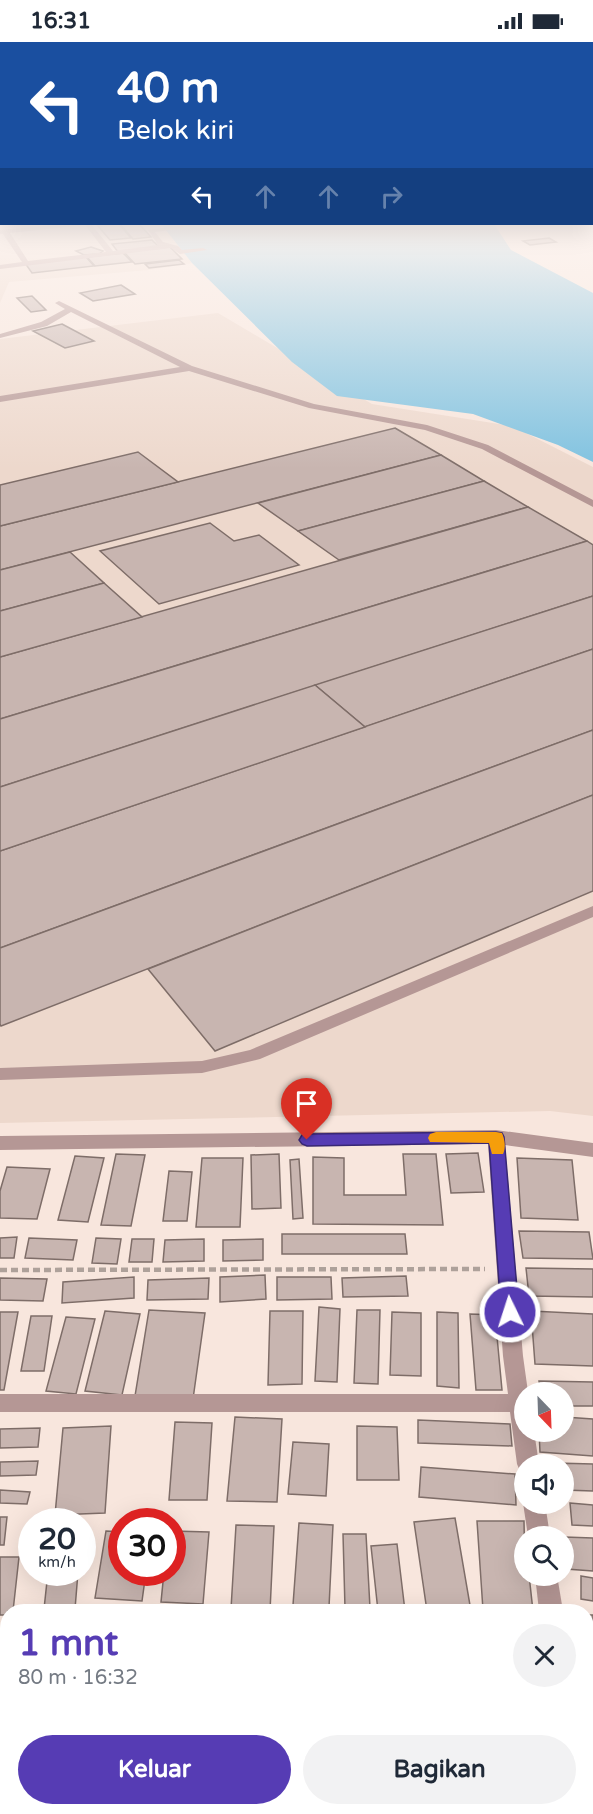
<!DOCTYPE html>
<html lang="id">
<head>
<meta charset="utf-8">
<style>
  body { margin:0; font-family:"Varela Round",sans-serif; background:#f2f2f3; color:#1f2937; height:100vh; display:flex; flex-direction:column; font-size:22px; white-space:nowrap }
  * { box-sizing:border-box; margin:0 }
  p { font-size:20px; color:#747a83 }
  .icon { flex:none; width:33px; height:33px; fill:none; stroke:currentColor; stroke-width:2; stroke-linecap:round; stroke-linejoin:round }
  .map { position:relative; flex:1; overflow:hidden }
  .drawer { position:absolute; left:0px; top:1562px; width:594px; height:212px; display:flex; flex-direction:column; background:#fff; border-radius:24px 24px 0 0; box-shadow:0 6px 24px #0002 }
  .drawer>* { flex:none }
  .hud { position:absolute; left:0px; top:0px; width:594px; height:183px; box-shadow:0 6px 24px #0002; background:#1a4fa0; color:#fff; overflow:hidden }
  .needle { width:39px; rotate:157deg }
  .tools { position:absolute; left:514px; top:1340px; display:grid; gap:12px }
  .tools a { display:grid; place-items:center; width:60px; height:60px; border-radius:50%; background:#fff; box-shadow:0 6px 24px #0002; font-size:30px }
  .speed { position:absolute; left:18px; top:1466px; display:flex; gap:12px; font-size:30px; font-weight:700; text-align:center }
  .speed>* { display:grid; place-content:center; width:78px; height:78px; border-radius:50%; background:#fff; box-shadow:0 6px 24px #0002; line-height:1 }
  .speed small { font-size:15px; font-weight:400 }
  .speed .limit { border:9px solid #d22; background:#fff; color:#111 }
  .pin { position:absolute; display:grid; place-items:center; width:51px; height:51px; color:#fff; margin:-62px -26px; border-radius:50% 50% 50% 0; rotate:-45deg; box-shadow:0 0 6px #0007 }
  .pin .icon { rotate:45deg }
  .me { position:absolute; width:66px; margin:-33px; rotate:356deg; stroke-linejoin:round; filter:drop-shadow(0 0 4px #0008) }
  .turn { display:flex; align-items:center; gap:21px; height:126px; padding:0 18px; font-size:27px }
  .turn .icon { width:78px; height:78px; stroke-width:2.5 }
  .turn b { display:block; font-size:42px; line-height:51px }
  .lanes { display:flex; align-items:center; height:57px; padding:0 18px; background:#0003; justify-content:center; gap:30px; direction:ltr }
  .lanes .off { opacity:.35 }
  .round { display:grid; place-items:center; flex:none; width:63px; height:63px; border-radius:32px; background:#f2f2f3 }
  .summary { display:flex; align-items:center; justify-content:space-between; height:102px; padding:0 18px }
  h1 { font-size:36px; font-weight:700; line-height:45px; color:#563cb4 }
  .action { display:flex; gap:12px; margin-top:auto; padding:12px 18px }
  .action a { flex:1; height:69px; border-radius:36px; background:#563cb4; color:#fff; font-size:24px; font-weight:700; line-height:69px; text-align:center }
  .action a+a { background:#f2f2f3; color:#1f2937 }
  .status { display:flex; justify-content:space-between; align-items:center; height:42px; padding:0 30px; background:#fff; direction:ltr }
  .status svg { height:16px; fill:currentColor }
  .map>svg:first-child { display:block }
  .industrial { fill:#edd8cc }
  .water { fill:#7fc2e0 }
  .building { fill:#c8b5b0; stroke:#7e6d68; stroke-width:1.5 }
  .lines { fill:none; stroke-linecap:round; stroke-linejoin:round }
  .path { stroke:#aea19a; stroke-width:4.5; stroke-dasharray:7 4; stroke-linecap:butt }
  .service { fill:#b59795; fill-rule:evenodd }
  .minor { fill:#b59795; fill-rule:evenodd }
  .route { fill:#563cb4; stroke:#382775; stroke-width:1.5 }
  .slow { fill:#f59e0b }
</style>
</head>
<body>
<div class="status"><b>16:31</b><svg viewBox="0 0 49 12"><path d="M0 12V9h3v3zM5 12V6h3v6zM10 12V3h3v9zM15 12V0h3v12zM26 1h20v11H26zM47 4h2v5h-2z"/></svg></div>
<div class="map">
<svg width="593" height="1772" viewBox="0 0 593 1772">
  <rect width="100%" height="100%" fill="#f8e6dd"/>
  <!-- industrial -->
  <g class="industrial">
    <polygon points="0,179 2,182 161,182 192,221 149,228 9,240 0,261"/>
    <polygon points="218,271 372,362 512,384 593,425 593,1074 550,1069 0,1081 0,297"/>
  </g>
  <!-- water -->
  <polygon class="water" points="161,182 494,182 511,208 593,251 593,420 558,403 473,372 337,354 292,320 192,221"/>
  <!-- building -->
  <g class="building">
    <polygon points="119,182 131,196 110,198 98,184"/>
    <polygon points="120,182 139,182 151,195 133,197"/>
    <polygon points="549,196 556,200 530,203 523,199"/>
    <polygon points="152,198 159,205 118,210 112,202"/>
    <polygon points="91,205 103,209 99,212 84,213 76,209"/>
    <polygon points="170,205 182,217 135,222 124,210"/>
    <polygon points="123,211 132,220 95,224 87,215"/>
    <polygon points="86,215 94,224 32,231 25,221"/>
    <polygon points="179,218 184,222 149,226 145,222"/>
    <polygon points="121,243 135,252 93,259 80,251"/>
    <polygon points="32,254 46,268 31,270 17,256"/>
    <polygon points="62,282 94,299 65,306 33,289"/>
    <polygon points="395,386 441,413 0,528 0,484"/>
    <polygon points="138,410 178,440 0,484 0,443"/>
    <polygon points="441,413 484,439 298,489 258,461"/>
    <polygon points="484,439 528,465 339,518 298,489"/>
    <polygon points="528,465 587,499 0,677 0,615"/>
    <polygon points="210,481 234,499 259,493 299,523 159,562 100,509"/>
    <polygon points="587,499 593,503 593,554 0,745 0,677"/>
    <polygon points="70,510 104,541 0,569 0,528"/>
    <polygon points="104,541 142,575 0,615 0,569"/>
    <polygon points="593,554 593,607 365,685 315,643"/>
    <polygon points="593,607 593,688 0,906 0,809"/>
    <polygon points="315,643 365,685 0,809 0,745"/>
    <polygon points="593,688 593,753 1,984 0,982 0,906"/>
    <polygon points="593,753 593,849 215,1009 148,927"/>
    <polygon points="478,1111 484,1150 451,1151 446,1112"/>
    <polygon points="116,1112 145,1113 131,1184 101,1183"/>
    <polygon points="279,1112 281,1166 252,1167 251,1113"/>
    <polygon points="403,1112 436,1112 443,1183 313,1182 313,1115 344,1116 344,1153 406,1153"/>
    <polygon points="75,1114 104,1116 88,1180 58,1178"/>
    <polygon points="202,1116 243,1116 240,1185 196,1185"/>
    <polygon points="517,1116 572,1118 578,1178 521,1176"/>
    <polygon points="299,1117 303,1176 293,1177 290,1118"/>
    <polygon points="7,1125 50,1127 37,1177 0,1176 0,1149"/>
    <polygon points="169,1129 192,1130 187,1179 163,1179"/>
    <polygon points="519,1189 589,1190 593,1217 523,1216"/>
    <polygon points="282,1192 405,1192 407,1212 282,1212"/>
    <polygon points="17,1195 14,1216 0,1216 0,1196"/>
    <polygon points="29,1196 77,1198 73,1218 25,1216"/>
    <polygon points="96,1196 121,1197 117,1222 92,1221"/>
    <polygon points="132,1197 154,1197 152,1220 129,1220"/>
    <polygon points="204,1197 204,1219 163,1220 165,1198"/>
    <polygon points="263,1197 263,1218 223,1219 223,1198"/>
    <polygon points="526,1226 593,1227 593,1255 529,1254"/>
    <polygon points="265,1233 266,1257 220,1260 220,1235"/>
    <polygon points="406,1234 408,1254 343,1255 342,1236"/>
    <polygon points="134,1235 134,1256 62,1261 63,1240"/>
    <polygon points="277,1235 331,1235 332,1257 277,1258"/>
    <polygon points="0,1236 47,1237 43,1259 0,1258"/>
    <polygon points="209,1236 208,1257 147,1258 148,1238"/>
    <polygon points="319,1265 340,1267 337,1340 315,1339"/>
    <polygon points="149,1268 205,1271 193,1357 135,1354"/>
    <polygon points="357,1268 380,1268 378,1342 354,1341"/>
    <polygon points="105,1269 140,1272 122,1353 85,1349"/>
    <polygon points="270,1269 303,1269 302,1342 268,1343"/>
    <polygon points="531,1269 593,1272 593,1324 535,1322"/>
    <polygon points="0,1270 18,1270 4,1348 0,1348"/>
    <polygon points="392,1270 421,1271 421,1334 390,1333"/>
    <polygon points="437,1270 458,1271 459,1346 437,1344"/>
    <polygon points="470,1272 495,1273 502,1348 476,1348"/>
    <polygon points="31,1274 52,1274 44,1329 21,1329"/>
    <polygon points="66,1275 95,1277 76,1352 46,1349"/>
    <polygon points="539,1339 593,1340 593,1364 564,1364 564,1350 540,1350"/>
    <polygon points="235,1375 282,1377 277,1460 227,1459"/>
    <polygon points="564,1375 593,1377 593,1414 540,1410 539,1389 564,1389"/>
    <polygon points="418,1378 510,1382 512,1404 418,1401"/>
    <polygon points="175,1380 212,1381 207,1458 169,1458"/>
    <polygon points="111,1384 105,1471 55,1473 63,1386"/>
    <polygon points="357,1384 397,1385 399,1438 357,1438"/>
    <polygon points="40,1386 38,1405 0,1406 0,1387"/>
    <polygon points="293,1400 329,1402 326,1454 288,1452"/>
    <polygon points="38,1419 36,1433 0,1434 0,1420"/>
    <polygon points="555,1421 593,1422 593,1449 564,1448 564,1422"/>
    <polygon points="421,1425 515,1432 516,1463 419,1455"/>
    <polygon points="0,1448 30,1450 27,1462 0,1461"/>
    <polygon points="570,1461 593,1463 593,1484 572,1483"/>
    <polygon points="0,1475 7,1475 4,1503 0,1503"/>
    <polygon points="455,1476 471,1569 427,1569 414,1480"/>
    <polygon points="477,1479 524,1479 525,1533 529,1533 533,1569 483,1568"/>
    <polygon points="299,1481 333,1483 329,1565 293,1563"/>
    <polygon points="236,1483 274,1484 270,1569 231,1567"/>
    <polygon points="106,1489 122,1490 122,1530 146,1530 142,1559 95,1556"/>
    <polygon points="172,1489 209,1490 203,1562 161,1560 164,1530 172,1530"/>
    <polygon points="343,1492 366,1492 370,1566 345,1566"/>
    <polygon points="564,1495 593,1496 593,1529 566,1527"/>
    <polygon points="397,1502 405,1569 378,1569 371,1504"/>
    <polygon points="0,1515 19,1515 13,1569 8,1569 8,1573 0,1573"/>
    <polygon points="48,1530 78,1530 75,1567 44,1567"/>
    <polygon points="581,1534 593,1536 593,1559 581,1557"/>
    <rect x="586" y="1573" width="7" height="19"/>
    <polygon points="588,1607 593,1608 593,1645 590,1645"/>
    <polygon points="0,1632 8,1632 0,1665"/>
    <rect x="89" y="1766" width="47" height="6"/>
    <rect x="152" y="1766" width="57" height="6"/>
    <rect x="297" y="1766" width="53" height="6"/>
    <polygon points="436,1766 554,1766 555,1772 437,1772"/>
  </g>
  <g class="lines">
    <!-- path -->
    <polyline class="path" points="0,1228 485,1227"/>
    <!-- service -->
    <g class="service">
      <path d="M 66,182 L 91,182 L 113,209 L 158,203 L 148,188 L 182,183 L 184,186 L 155,190 L 163,200 L 178,204 L 182,208 L 203,206 L 207,208 L 180,212 L 171,206 L 0,227 L 0,223 L 22,220 L 3,192 L 0,192 L 0,188 ZM 85,183 L 106,210 L 28,219 L 10,191 Z"/>
      <polygon points="59,259 192,324 314,362 427,383 488,403 593,458 593,465 482,407 425,388 309,366 189,329 0,360 0,354 180,325 71,270 47,284 0,296 0,292 41,280 65,267 55,261"/>
      <polygon points="593,864 593,875 260,1017 202,1031 0,1038 0,1026 202,1019 250,1008"/>
    </g>
    <!-- minor -->
    <g class="minor">
      <polygon points="496,1088 593,1101 593,1115 505,1103 523,1314 528,1350 525,1350 525,1389 534,1389 539,1422 525,1422 525,1431 520,1429 517,1422 510,1370 0,1370 0,1352 508,1352 503,1314 488,1102 0,1108 0,1094"/>
      <polygon points="525,1457 525,1461 545,1461 550,1494 528,1494 523,1461"/>
      <polygon points="535,1533 557,1533 563,1569 539,1569"/>
      <rect x="0" y="1591" width="8" height="24"/>
      <polygon points="586,1752 593,1754 593,1772 575,1772 574,1766 586,1766"/>
    </g>
  </g>
  <!-- sky -->
  <linearGradient id="sky" x2="0" y2="1"><stop stop-color="#7ebae5"/><stop offset="0.42" stop-color="#fcf4f0"/><stop offset="1" stop-color="#fcf4f0" stop-opacity="0"/></linearGradient>
  <rect width="593" height="427" fill="url(#sky)"/>
  <!-- route -->
  <polygon class="route" points="496,1090 502,1091 504,1095 519,1270 516,1276 510,1278 504,1276 501,1270 489,1101 307,1104 302,1102 299,1098 302,1093 307,1092"/>
  <!-- slow -->
  <path class="slow" d="M 436,1090 L 496,1090 L 502,1091 C 505,1098 506,1106 503,1112 L 492,1112 L 489,1101 L 430,1100 L 428,1096 L 430,1092 Z"/>
</svg>
<div class="tools">
<a><svg class="needle" viewBox="-14 -14 28 28"><path d="M0-13l5 13h-10z" fill="#e53935"/><path d="M0 13l5-13h-10z" fill="#747a83"/></svg></a>
<a><svg class="icon" aria-label="sound" viewBox="0 0 24 24"><path d="M4 9h4l5-4v14l-5-4H4zM17 9q2 3 0 6"/></svg></a>
<a><svg class="icon" aria-label="search" viewBox="0 0 24 24"><circle cx="10" cy="10" r="6"/><path d="M15 15l6 6"/></svg></a>
</div>
<div class="speed"><div>20<small>km/h</small></div><div class="limit">30</div></div>
<div class="pin" style="left:307px;top:1098px;background:#d93025"><svg class="icon" aria-label="arrive" viewBox="0 0 24 24"><path d="M6 21V4h12l-3 4 3 4H6"/></svg></div>
<svg class="me" style="left:510px;top:1270px" viewBox="-20 -20 40 40"><circle r="17" fill="#563cb4" stroke="#fff" stroke-width="3"/><path d="M0-11L8 9 0 5-8 9z" fill="#fff"/></svg>
<div class="hud">
<div class="turn"><svg class="icon" aria-label="left" viewBox="0 0 24 24"><path d="M17 20v-9H6M10 6l-5 5 5 5"/></svg><div><b>40 m</b>Belok kiri</div></div>
<div class="lanes"><svg class="icon" aria-label="left" viewBox="0 0 24 24"><path d="M17 20v-9H6M10 6l-5 5 5 5"/></svg><svg class="icon off" aria-label="ahead" viewBox="0 0 24 24"><path d="M12 20V5M6 11l6-6 6 6"/></svg><svg class="icon off" aria-label="ahead" viewBox="0 0 24 24"><path d="M12 20V5M6 11l6-6 6 6"/></svg><svg class="icon off" aria-label="right" viewBox="0 0 24 24"><path d="M7 20v-9h11M14 6l5 5-5 5"/></svg></div>
</div>
<section class="drawer">
<div class="summary"><div><h1>1 mnt</h1><p>80 m · 16:32</p></div><a class="round"><svg class="icon" aria-label="close" viewBox="0 0 24 24"><path d="M6 6l12 12M18 6L6 18"/></svg></a></div>
<div class="action"><a>Keluar</a><a>Bagikan</a></div>
</section>
</div>
</body>
</html>
